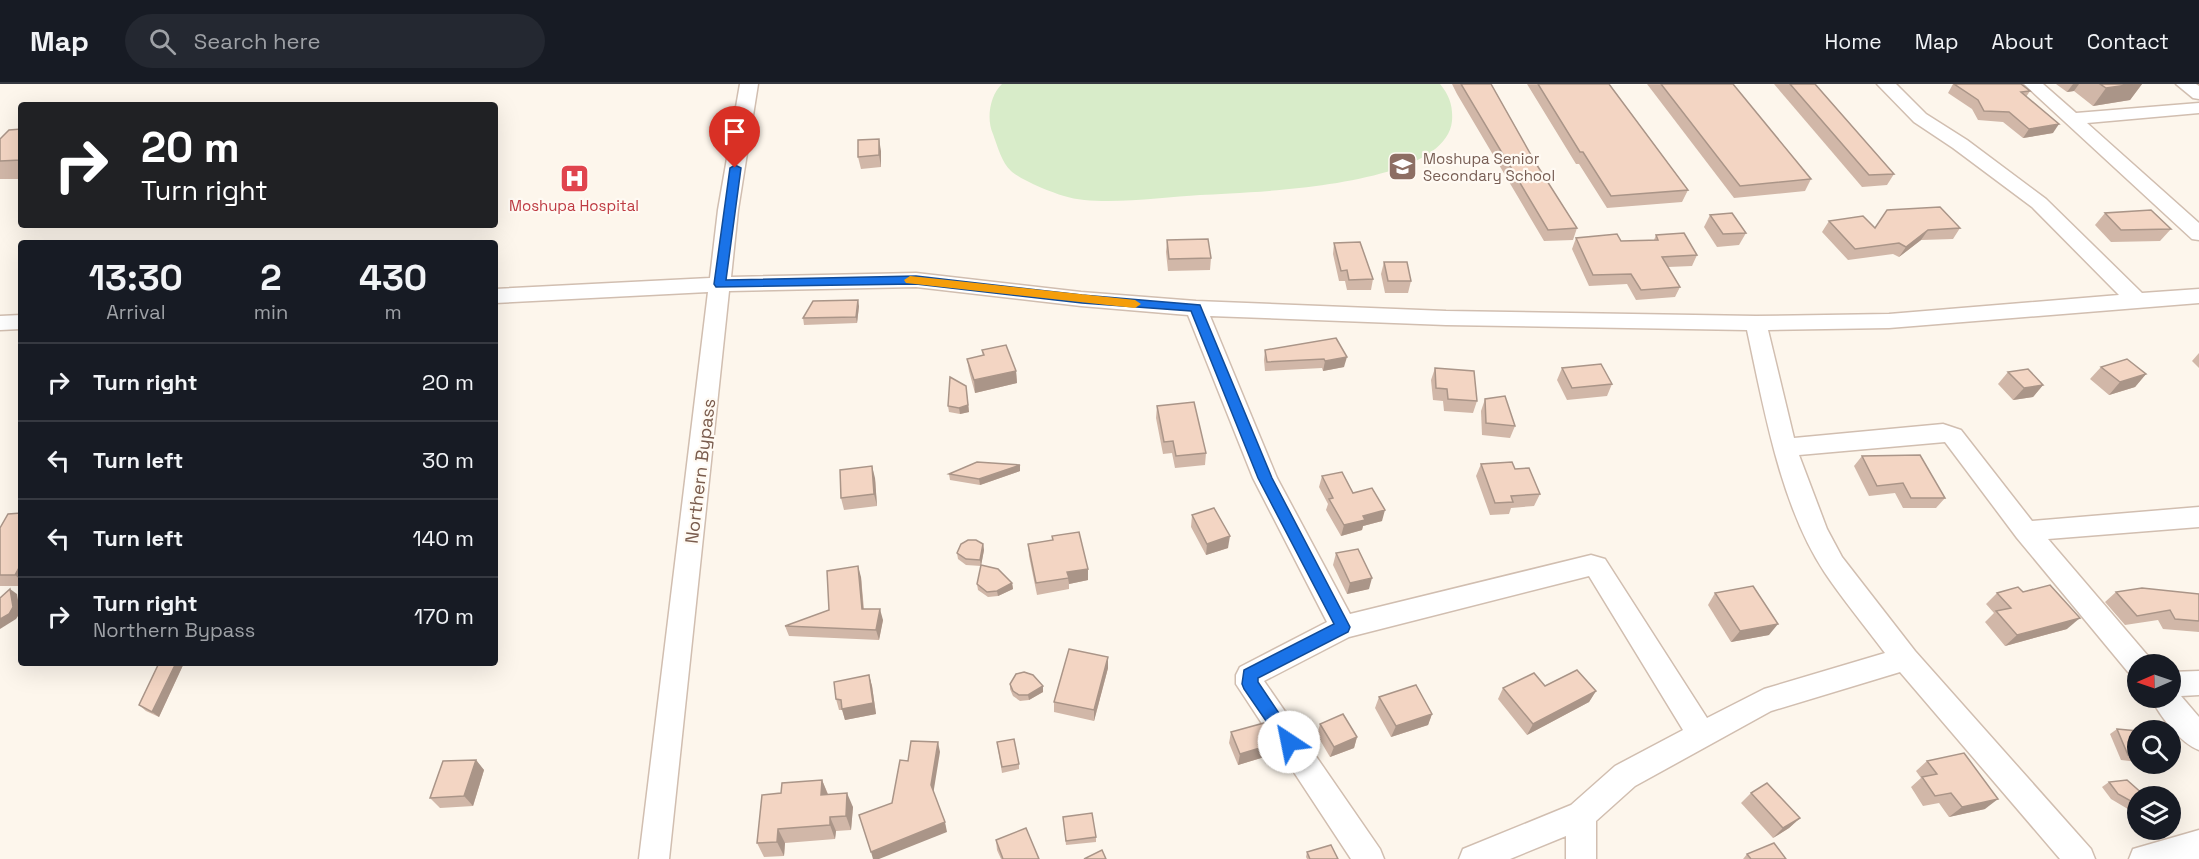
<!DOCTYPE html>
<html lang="en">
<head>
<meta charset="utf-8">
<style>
  body { margin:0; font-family:"Space Grotesk",sans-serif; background:#242831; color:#f1f3f6; height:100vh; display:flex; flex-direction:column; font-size:22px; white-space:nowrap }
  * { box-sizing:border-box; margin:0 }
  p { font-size:20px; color:#9ea1a6 }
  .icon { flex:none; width:33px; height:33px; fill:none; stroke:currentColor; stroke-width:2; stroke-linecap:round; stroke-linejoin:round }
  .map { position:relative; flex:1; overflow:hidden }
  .drawer { position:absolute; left:18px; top:156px; width:480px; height:426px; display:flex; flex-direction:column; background:#171b24; border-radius:6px; box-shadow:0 6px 24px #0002 }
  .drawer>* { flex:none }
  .hud { position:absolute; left:18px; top:18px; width:480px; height:126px; border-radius:6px; box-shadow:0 6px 24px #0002; background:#202124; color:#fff; overflow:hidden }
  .needle { width:39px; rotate:268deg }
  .tools { position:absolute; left:2127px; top:570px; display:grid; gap:12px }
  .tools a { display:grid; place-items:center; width:54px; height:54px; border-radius:50%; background:#171b24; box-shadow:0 6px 24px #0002; font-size:30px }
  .pin { position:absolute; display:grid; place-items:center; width:51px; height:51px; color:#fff; margin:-62px -26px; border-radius:50% 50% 50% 0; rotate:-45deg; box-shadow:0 0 6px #0007 }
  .pin .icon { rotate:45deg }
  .me { position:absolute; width:66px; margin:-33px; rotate:326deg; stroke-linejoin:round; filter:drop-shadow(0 0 4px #0008) }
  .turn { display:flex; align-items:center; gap:21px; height:126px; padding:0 24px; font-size:27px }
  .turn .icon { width:78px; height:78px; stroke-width:2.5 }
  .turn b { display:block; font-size:42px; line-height:51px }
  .eta { display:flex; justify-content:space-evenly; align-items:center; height:102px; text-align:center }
  .eta b { font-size:36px; font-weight:700; line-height:42px }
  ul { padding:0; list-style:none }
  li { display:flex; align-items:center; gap:18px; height:78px; padding:0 24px; border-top:2px solid #363941 }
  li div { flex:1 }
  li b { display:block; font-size:22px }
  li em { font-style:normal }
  header { display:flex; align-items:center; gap:36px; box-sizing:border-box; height:84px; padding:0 30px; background:#171b24; border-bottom:2px solid #363941 }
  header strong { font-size:28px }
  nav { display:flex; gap:33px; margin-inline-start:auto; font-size:21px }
  .search { width:420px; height:54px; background:#242831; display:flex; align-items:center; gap:15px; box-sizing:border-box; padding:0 21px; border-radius:33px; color:#9ea1a6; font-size:22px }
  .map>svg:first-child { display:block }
  .green { fill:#d8ecc9 }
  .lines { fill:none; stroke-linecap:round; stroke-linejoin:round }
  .minor-casing { stroke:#d1beb0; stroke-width:3 }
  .minor { fill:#fff; fill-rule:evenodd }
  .wall { fill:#d1b7a8 }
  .shaded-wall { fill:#aa9588 }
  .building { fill:#f3d5c3; stroke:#aa9588; stroke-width:1.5 }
  .route { fill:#1a73e8; stroke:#114b97; stroke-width:1.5 }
  .slow { fill:#f59e0b }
  .labels { text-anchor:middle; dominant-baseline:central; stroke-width:4.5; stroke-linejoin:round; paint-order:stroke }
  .far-education-label { font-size:15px; fill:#785e54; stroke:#fffaf3; text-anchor:start }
  .far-health-label { font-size:15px; fill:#be3a42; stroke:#fffaf3 }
  .street-label { font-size:18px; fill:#7a5c4d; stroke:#fffaf3 }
</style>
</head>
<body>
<header>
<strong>Map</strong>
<div class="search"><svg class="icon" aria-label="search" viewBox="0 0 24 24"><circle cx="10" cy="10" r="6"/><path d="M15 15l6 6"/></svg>Search here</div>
<nav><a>Home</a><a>Map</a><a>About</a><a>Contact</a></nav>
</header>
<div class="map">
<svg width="2199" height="775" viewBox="0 0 2199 775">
  <rect width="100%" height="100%" fill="#fdf6ec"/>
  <!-- green -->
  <path class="green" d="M 1002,0 L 1440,0 C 1450,12 1453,23 1452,37 C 1445,104 1251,108 1200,111 C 1162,113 1099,123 1064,112 C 1050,108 1021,96 1011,87 C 1002,79 997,61 993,50 C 986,35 990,11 1002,0 Z"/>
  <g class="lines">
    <defs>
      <g id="minor">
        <path d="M 740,0 L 758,0 L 738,126 L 731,193 L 916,189 L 1081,208 L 1196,217 L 1446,227 L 1756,232 L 1889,230 L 2119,211 L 2032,123 L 1953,64 L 1914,38 L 1877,0 L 1896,0 L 1926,30 L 1967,56 L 2046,115 L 2142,209 L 2199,205 L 2199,219 L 1889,244 L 1768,246 L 1794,354 L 1943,340 L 1961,346 L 2032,437 L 2199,423 L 2199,443 L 2048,455 L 2148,572 L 2151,580 L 2138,580 L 2138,592 L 2128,588 L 2017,454 L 1945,358 L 1799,371 L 1827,445 L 1842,473 L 1915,567 L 2091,765 L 2095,775 L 2060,775 L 1900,588 L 1771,627 L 1635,702 L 1596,737 L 1596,775 L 1566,775 L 1566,752 L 1510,775 L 1459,775 L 1463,765 L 1571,721 L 1615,682 L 1683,646 L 1589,492 L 1349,553 L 1264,597 L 1380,765 L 1384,775 L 1351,775 L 1236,600 L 1236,591 L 1240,583 L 1327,538 L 1253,394 L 1188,231 L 1081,222 L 916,203 L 729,207 L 669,775 L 639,775 L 708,208 L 495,219 L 495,205 L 710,194 L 718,126 ZM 1210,232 L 1446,241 L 1747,246 C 1764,324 1780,421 1825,489 C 1843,516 1865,542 1885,569 L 1764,605 L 1707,634 L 1605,475 L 1591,471 L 1350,530 L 1277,394 Z"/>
        <polygon points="2024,0 2043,0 2076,29 2199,19 2199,29 2087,39 2199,139 2199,156 2192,155"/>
        <polygon points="2176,0 2196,0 2199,2 2199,15 2193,14"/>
        <polygon points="21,231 21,245 0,246 0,232"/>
        <path d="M 2199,587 L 2199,611 L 2181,612 L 2199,633 L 2199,666 C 2180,659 2160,632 2151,614 L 2170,614 L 2170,588 Z"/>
        <polygon points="2199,746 2199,775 2129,775 2133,765"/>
      </g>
    </defs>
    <!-- minor casing -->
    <use href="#minor" class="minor-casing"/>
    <!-- minor -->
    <use href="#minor" class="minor"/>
  </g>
  <!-- wall -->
  <g class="wall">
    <polygon points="1452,0 1491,0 1535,78 1577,144 1573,156 1544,157 1457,10"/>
    <polygon points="1527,0 1609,0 1688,106 1682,118 1607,124 1579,80 1576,80"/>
    <polygon points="1647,0 1733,0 1811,95 1805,107 1734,114"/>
    <polygon points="1774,0 1815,0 1894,90 1887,101 1862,103"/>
    <polygon points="1953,0 2021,0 2030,7 2026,13 2053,49 2023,54 2003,38 1978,36 1972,25 1948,9"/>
    <polygon points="2056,0 2142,0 2130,16 2093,22 2074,7 2067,8"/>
    <polygon points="21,45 21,95 0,95 0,55"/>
    <polygon points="881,67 881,83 861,85 858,73"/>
    <polygon points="2105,129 2171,145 2160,157 2111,158 2095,141"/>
    <polygon points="1710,131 1746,149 1739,161 1717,163 1704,143"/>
    <polygon points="1829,137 1875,144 1960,144 1953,155 1921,156 1899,173 1893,170 1848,176 1822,148"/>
    <polygon points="1656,151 1697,171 1692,182 1668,183 1680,203 1675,213 1636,216 1627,200 1589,202 1572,165 1576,154 1621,157 1654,156"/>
    <polygon points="1167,156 1211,174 1210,186 1168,187 1166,168"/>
    <polygon points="1334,159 1373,195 1371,206 1347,206 1345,197 1339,197 1333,170"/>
    <polygon points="1384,178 1411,197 1408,209 1385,209 1381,190"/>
    <polygon points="859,222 857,239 804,241 803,234"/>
    <polygon points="1336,254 1344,283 1323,287 1322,284 1265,287 1264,276 1265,266"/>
    <polygon points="982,266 1016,287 1017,299 975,309 969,287 967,275 983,272"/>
    <polygon points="2199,269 2199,284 2192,277"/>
    <polygon points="2101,283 2146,290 2135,303 2109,311 2090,295"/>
    <polygon points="1435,284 1477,317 1473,329 1444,327 1443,317 1433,316 1431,296"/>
    <polygon points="1562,284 1612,300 1607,312 1567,316 1557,296"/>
    <polygon points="2008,288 2043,301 2033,313 2013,316 1998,300"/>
    <polygon points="966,302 969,328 960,330 949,328 948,322"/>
    <polygon points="1485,315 1515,342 1510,354 1482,351 1481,327"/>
    <polygon points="1157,322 1206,369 1205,381 1175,384 1172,369 1163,370 1156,334"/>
    <polygon points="1862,372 1945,414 1936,424 1903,424 1895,409 1869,412 1854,382"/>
    <polygon points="1481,380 1515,385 1540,410 1534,422 1511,424 1509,430 1490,431 1476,392"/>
    <polygon points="1020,381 1020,387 980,401 950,396 949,390"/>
    <polygon points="1322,392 1353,409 1382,437 1363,442 1362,446 1341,452 1326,426 1328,420 1319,403"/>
    <polygon points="875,394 877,422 844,426 841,414"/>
    <polygon points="21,429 21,502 0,502 0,444"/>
    <polygon points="1192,431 1228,464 1206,471 1191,443"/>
    <polygon points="1052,452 1088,485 1088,496 1069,500 1069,505 1037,511 1029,472 1028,460 1052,456"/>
    <polygon points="983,460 984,466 981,481 1012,499 1013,505 998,512 988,513 978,506 977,500 981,482 966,481 958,475 957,469"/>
    <polygon points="1336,469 1369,505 1347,510 1333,481"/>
    <polygon points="861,493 864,525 883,536 879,556 789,552 785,542 829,526"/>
    <polygon points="2023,508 2067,545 2005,562 1985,538 1994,529 1986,520 1997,509"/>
    <polygon points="2116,508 2199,510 2199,548 2163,545 2158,536 2125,541 2105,518"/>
    <polygon points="1715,509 1769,551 1731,558 1708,521"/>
    <polygon points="1108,573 1108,584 1094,637 1054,628 1054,618"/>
    <polygon points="159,579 184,579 159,633 146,627 139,621"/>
    <polygon points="869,591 872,602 876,630 845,636 842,626 839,626 836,615"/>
    <polygon points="1010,600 1043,608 1029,616 1020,617 1013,612 1010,605"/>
    <polygon points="1545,602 1596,607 1589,618 1527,651 1498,615 1503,604"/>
    <polygon points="1379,613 1432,630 1428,641 1391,653 1375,624"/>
    <polygon points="1320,640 1357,653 1354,664 1330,673 1317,651"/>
    <polygon points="2117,645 2138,647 2138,678 2121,676 2110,650"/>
    <polygon points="1231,648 1271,671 1238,681 1229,659"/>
    <polygon points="997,658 1019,680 1019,685 1002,689"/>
    <polygon points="476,676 484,686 473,722 440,724 430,714"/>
    <polygon points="1927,677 1985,725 1949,733 1939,719 1923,722 1911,703 1921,694 1916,687"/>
    <polygon points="822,696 828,710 853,723 851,746 836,747 835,755 785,759 784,772 764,773 757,759 781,709"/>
    <polygon points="2109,698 2138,712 2138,731 2111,715 2102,703"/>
    <polygon points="1751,709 1800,734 1789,744 1773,754 1741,719"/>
    <polygon points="1063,733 1096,753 1096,758 1066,761"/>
    <polygon points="996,756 1039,775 1001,775 997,766"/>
    <polygon points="1307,768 1338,775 1307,775 1306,773"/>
    <polygon points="1747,770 1786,775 1743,775"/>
  </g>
  <!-- shaded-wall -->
  <g class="shaded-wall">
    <polygon points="2073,0 2079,0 2074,7 2067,8"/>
    <polygon points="2134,0 2142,0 2130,16 2093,22 2106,4"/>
    <polygon points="2059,40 2053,49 2023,54 2029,45"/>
    <polygon points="879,55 881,67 881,83 879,71"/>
    <polygon points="1928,146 1921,156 1899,173 1906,163"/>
    <polygon points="858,216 859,222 857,239 856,233"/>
    <polygon points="1347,273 1344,283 1323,287 1325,277"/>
    <polygon points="1016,287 1017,299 975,309 974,296"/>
    <polygon points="2146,290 2135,303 2109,311 2120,298"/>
    <polygon points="2043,301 2033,313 2013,316 2024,304"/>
    <polygon points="966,302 969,328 960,330 959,324"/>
    <polygon points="1020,381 1020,387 980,401 979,395"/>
    <polygon points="872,382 875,394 877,422 874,410"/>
    <polygon points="1385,426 1382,437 1363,442 1362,446 1341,452 1344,441 1363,432"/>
    <polygon points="1230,452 1228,464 1206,471 1207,460"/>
    <polygon points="983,460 984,466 981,482 980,476"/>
    <polygon points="21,480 21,496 15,491"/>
    <polygon points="858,482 861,493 864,535 862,525"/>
    <polygon points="1088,485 1088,496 1069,500 1067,488"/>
    <polygon points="1372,494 1369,505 1347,510 1350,499"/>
    <polygon points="1012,499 1013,505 998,512 997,507"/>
    <polygon points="10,505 17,510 20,529 16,535 0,545 0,535"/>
    <polygon points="880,525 883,536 879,556 876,546"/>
    <polygon points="2080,534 2067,545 2005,562 2017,551"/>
    <polygon points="1778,540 1769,551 1731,558 1740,547"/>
    <polygon points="1108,573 1108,584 1094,637 1094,626"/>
    <polygon points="176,579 184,579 159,633 152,628"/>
    <polygon points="869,591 872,602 876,630 845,636 842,625"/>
    <polygon points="1043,602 1043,608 1029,616 1028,611"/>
    <polygon points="1596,607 1589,618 1527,651 1533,640"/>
    <polygon points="1432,630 1428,641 1391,653 1396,642"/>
    <polygon points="1357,653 1354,664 1330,673 1334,663"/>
    <polygon points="938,658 940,668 933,711 931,701"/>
    <polygon points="1273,660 1271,671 1238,681 1240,670"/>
    <polygon points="476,676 484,686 473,722 464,712"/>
    <polygon points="822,696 828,711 821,711"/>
    <polygon points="847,709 853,723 851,746 846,732"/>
    <polygon points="1998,715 1985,725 1949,733 1962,723"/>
    <polygon points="830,733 836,747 835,755 830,741"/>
    <polygon points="1800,734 1789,744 1773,754 1783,744"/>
    <polygon points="945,738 947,748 879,775 873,775 871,768"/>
    <polygon points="778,745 785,759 784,772 777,758"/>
  </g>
  <!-- building -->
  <g class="building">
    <polygon points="1461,0 1491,0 1535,78 1577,144 1548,146"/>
    <polygon points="1538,0 1609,0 1688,106 1611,112 1583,68 1580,68"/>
    <polygon points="1661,0 1733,0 1811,95 1740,102"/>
    <polygon points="1790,0 1815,0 1894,90 1869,91"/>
    <polygon points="1954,0 2021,0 2030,7 2021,8 2059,40 2029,45 2009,28 1984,27 1978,16"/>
    <polygon points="2100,0 2134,0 2106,4"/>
    <polygon points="21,45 21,76 0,77 0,55 9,46"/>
    <polygon points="879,55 879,71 858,73 858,56"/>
    <polygon points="1940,123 1960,144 1928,146 1906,163 1899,159 1855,165 1829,137 1863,132 1875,144 1887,126"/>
    <polygon points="2151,126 2171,145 2121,146 2105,129"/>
    <polygon points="1732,129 1746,149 1723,150 1710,131"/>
    <polygon points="1684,149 1697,171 1662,173 1680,203 1641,206 1631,190 1593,191 1576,154 1617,150 1621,157 1658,156 1656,151"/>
    <polygon points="1208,155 1211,174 1169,175 1167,156"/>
    <polygon points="1360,158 1373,195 1349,196 1347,186 1341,187 1334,159"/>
    <polygon points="1384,178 1407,178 1411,197 1388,197"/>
    <polygon points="858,216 856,233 803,234 813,217"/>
    <polygon points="1336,254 1347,273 1325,277 1324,275 1267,278 1265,266"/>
    <polygon points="1006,261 1016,287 974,296 967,275 984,271 982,266"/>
    <polygon points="2127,275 2146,290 2120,298 2101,283"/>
    <polygon points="1601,280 1612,300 1572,304 1562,284"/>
    <polygon points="1435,284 1474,287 1477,317 1448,315 1447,305 1436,304"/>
    <polygon points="2028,285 2043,301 2024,304 2008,288"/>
    <polygon points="950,293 966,302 968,321 959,324 948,322"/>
    <polygon points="1505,312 1515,342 1486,339 1485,315"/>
    <polygon points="1194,318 1206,369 1176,372 1173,357 1164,358 1157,322"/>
    <polygon points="1920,371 1945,414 1911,414 1903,399 1877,402 1862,372"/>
    <polygon points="977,378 1020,381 979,395 949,390"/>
    <polygon points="1512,378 1515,385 1529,384 1540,410 1511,412 1513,418 1495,419 1481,380"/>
    <polygon points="872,382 874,410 841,414 840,386"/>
    <polygon points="1342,388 1353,409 1372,404 1385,426 1363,432 1365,436 1344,441 1329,415 1333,414 1322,392"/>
    <polygon points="1214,424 1230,452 1207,460 1192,431"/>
    <polygon points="21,429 21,480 15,491 0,491 0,444 8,430"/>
    <polygon points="1079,448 1088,485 1067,488 1069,494 1036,499 1028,460 1053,456 1052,452"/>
    <polygon points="968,456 976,456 983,460 980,476 966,475 957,469 961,460"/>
    <polygon points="1358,465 1372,494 1350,499 1336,469"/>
    <polygon points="981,481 998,485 1012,499 997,507 987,508 977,500"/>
    <polygon points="858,482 862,525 880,525 876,546 785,542 829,526 827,487"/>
    <polygon points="2050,501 2080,534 2017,551 1996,527 2011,524 1997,509 2018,503 2023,508"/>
    <polygon points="1753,502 1778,540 1740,547 1715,509"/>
    <polygon points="2142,504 2199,510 2199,537 2175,535 2170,526 2137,532 2116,508"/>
    <polygon points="10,505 13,523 9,530 0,535 0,514"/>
    <polygon points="1069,565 1108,573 1094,626 1054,618"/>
    <polygon points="159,579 176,579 152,628 139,621"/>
    <polygon points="1577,586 1596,607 1533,640 1503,604 1534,589 1545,602"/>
    <polygon points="1024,588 1033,591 1043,602 1028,611 1019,611 1013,607 1010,600 1016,590"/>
    <polygon points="869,591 873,619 842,625 841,616 836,615 834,598"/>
    <polygon points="1416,601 1432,630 1396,642 1379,613"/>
    <polygon points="1343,630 1357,653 1334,663 1320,640"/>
    <polygon points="1264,639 1273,660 1240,670 1231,648"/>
    <polygon points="2117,645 2138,647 2138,672 2128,671"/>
    <polygon points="1014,655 1019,680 1002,683 997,658"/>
    <polygon points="911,657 938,658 931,701 945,738 871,768 859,731 892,719 900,676 908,677"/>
    <polygon points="1964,669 1998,715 1962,723 1951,709 1935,712 1922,693 1937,690 1927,677"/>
    <polygon points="476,676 464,712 430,714 443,677"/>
    <polygon points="822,696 821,711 847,709 846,732 830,733 830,741 778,745 777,758 757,759 762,711 781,709 782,699"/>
    <polygon points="2127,696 2145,712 2138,712 2138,721 2118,710 2109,698"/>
    <polygon points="1767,699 1800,734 1783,744 1751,709"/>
    <polygon points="1092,729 1096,753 1066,757 1063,733"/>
    <polygon points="1026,744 1039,775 1003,775 996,756"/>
    <polygon points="1774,759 1786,775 1751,775 1747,770"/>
    <polygon points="1331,761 1338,775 1310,775 1307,768"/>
    <polygon points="1102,766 1106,775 1084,775"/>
  </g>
  <!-- route -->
  <polygon class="route" points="735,81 741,84 726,196 916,192 1082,211 1200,221 1272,394 1350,543 1348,548 1258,594 1258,598 1295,653 1297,658 1295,663 1289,666 1284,663 1244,605 1242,600 1244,586 1334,540 1258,394 1191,227 1082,219 916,200 716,203 714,200 730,84"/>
  <!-- slow -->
  <polygon class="slow" points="910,192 1135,216 1141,220 1135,224 906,199 904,196"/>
  <!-- icons -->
  <defs>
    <symbol id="school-square" viewBox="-11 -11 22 22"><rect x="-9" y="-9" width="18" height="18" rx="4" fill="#8d6e63" stroke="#fffaf3"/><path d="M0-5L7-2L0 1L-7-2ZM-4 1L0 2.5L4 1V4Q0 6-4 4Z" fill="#fff"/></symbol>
    <symbol id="hospital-square" viewBox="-11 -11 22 22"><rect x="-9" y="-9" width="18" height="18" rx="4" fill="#e0444e" stroke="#fffaf3"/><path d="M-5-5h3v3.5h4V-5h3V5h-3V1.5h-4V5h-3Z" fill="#fff"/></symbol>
  </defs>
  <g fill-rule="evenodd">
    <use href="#school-square" x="1386" y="66" width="33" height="33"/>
    <use href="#hospital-square" x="558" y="78" width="33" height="33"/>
  </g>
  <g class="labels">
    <!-- far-education labels -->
    <g class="far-education-label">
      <text x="1423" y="74">Moshupa Senior<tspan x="1423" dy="17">Secondary School</tspan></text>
    </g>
    <!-- far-health labels -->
    <g class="far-health-label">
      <text x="574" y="121">Moshupa Hospital</text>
    </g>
    <!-- street labels -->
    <g class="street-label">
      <text transform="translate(700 387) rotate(-83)">Northern Bypass</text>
    </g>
  </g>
</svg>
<div class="tools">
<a><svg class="needle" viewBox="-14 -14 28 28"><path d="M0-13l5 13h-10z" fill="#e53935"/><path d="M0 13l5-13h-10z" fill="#9ea1a6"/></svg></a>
<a><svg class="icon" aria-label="search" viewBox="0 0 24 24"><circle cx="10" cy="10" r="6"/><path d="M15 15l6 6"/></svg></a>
<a><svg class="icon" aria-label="layers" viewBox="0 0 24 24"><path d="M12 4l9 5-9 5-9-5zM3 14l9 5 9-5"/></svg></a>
</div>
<div class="pin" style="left:735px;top:84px;background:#d93025"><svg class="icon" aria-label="arrive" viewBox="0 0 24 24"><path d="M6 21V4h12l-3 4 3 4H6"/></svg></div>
<svg class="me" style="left:1289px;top:658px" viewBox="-20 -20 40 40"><circle r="19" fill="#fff"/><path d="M0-13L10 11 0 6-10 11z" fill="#1a73e8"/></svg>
<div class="hud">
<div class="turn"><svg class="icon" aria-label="right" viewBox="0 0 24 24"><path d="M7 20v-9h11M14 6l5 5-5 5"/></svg><div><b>20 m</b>Turn right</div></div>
</div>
<section class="drawer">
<div class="eta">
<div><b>13:30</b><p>Arrival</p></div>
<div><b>2</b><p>min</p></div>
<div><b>430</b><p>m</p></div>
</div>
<ul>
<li><svg class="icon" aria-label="right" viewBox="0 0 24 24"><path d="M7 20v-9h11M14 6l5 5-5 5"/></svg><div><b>Turn right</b></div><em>20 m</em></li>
<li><svg class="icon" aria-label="left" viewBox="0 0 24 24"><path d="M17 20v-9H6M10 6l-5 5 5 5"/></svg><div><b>Turn left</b></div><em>30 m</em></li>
<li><svg class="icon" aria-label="left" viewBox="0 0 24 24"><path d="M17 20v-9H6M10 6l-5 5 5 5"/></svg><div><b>Turn left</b></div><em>140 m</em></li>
<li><svg class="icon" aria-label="right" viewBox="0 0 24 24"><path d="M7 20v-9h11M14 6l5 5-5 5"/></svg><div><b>Turn right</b><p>Northern Bypass</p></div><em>170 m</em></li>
</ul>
</section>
</div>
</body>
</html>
